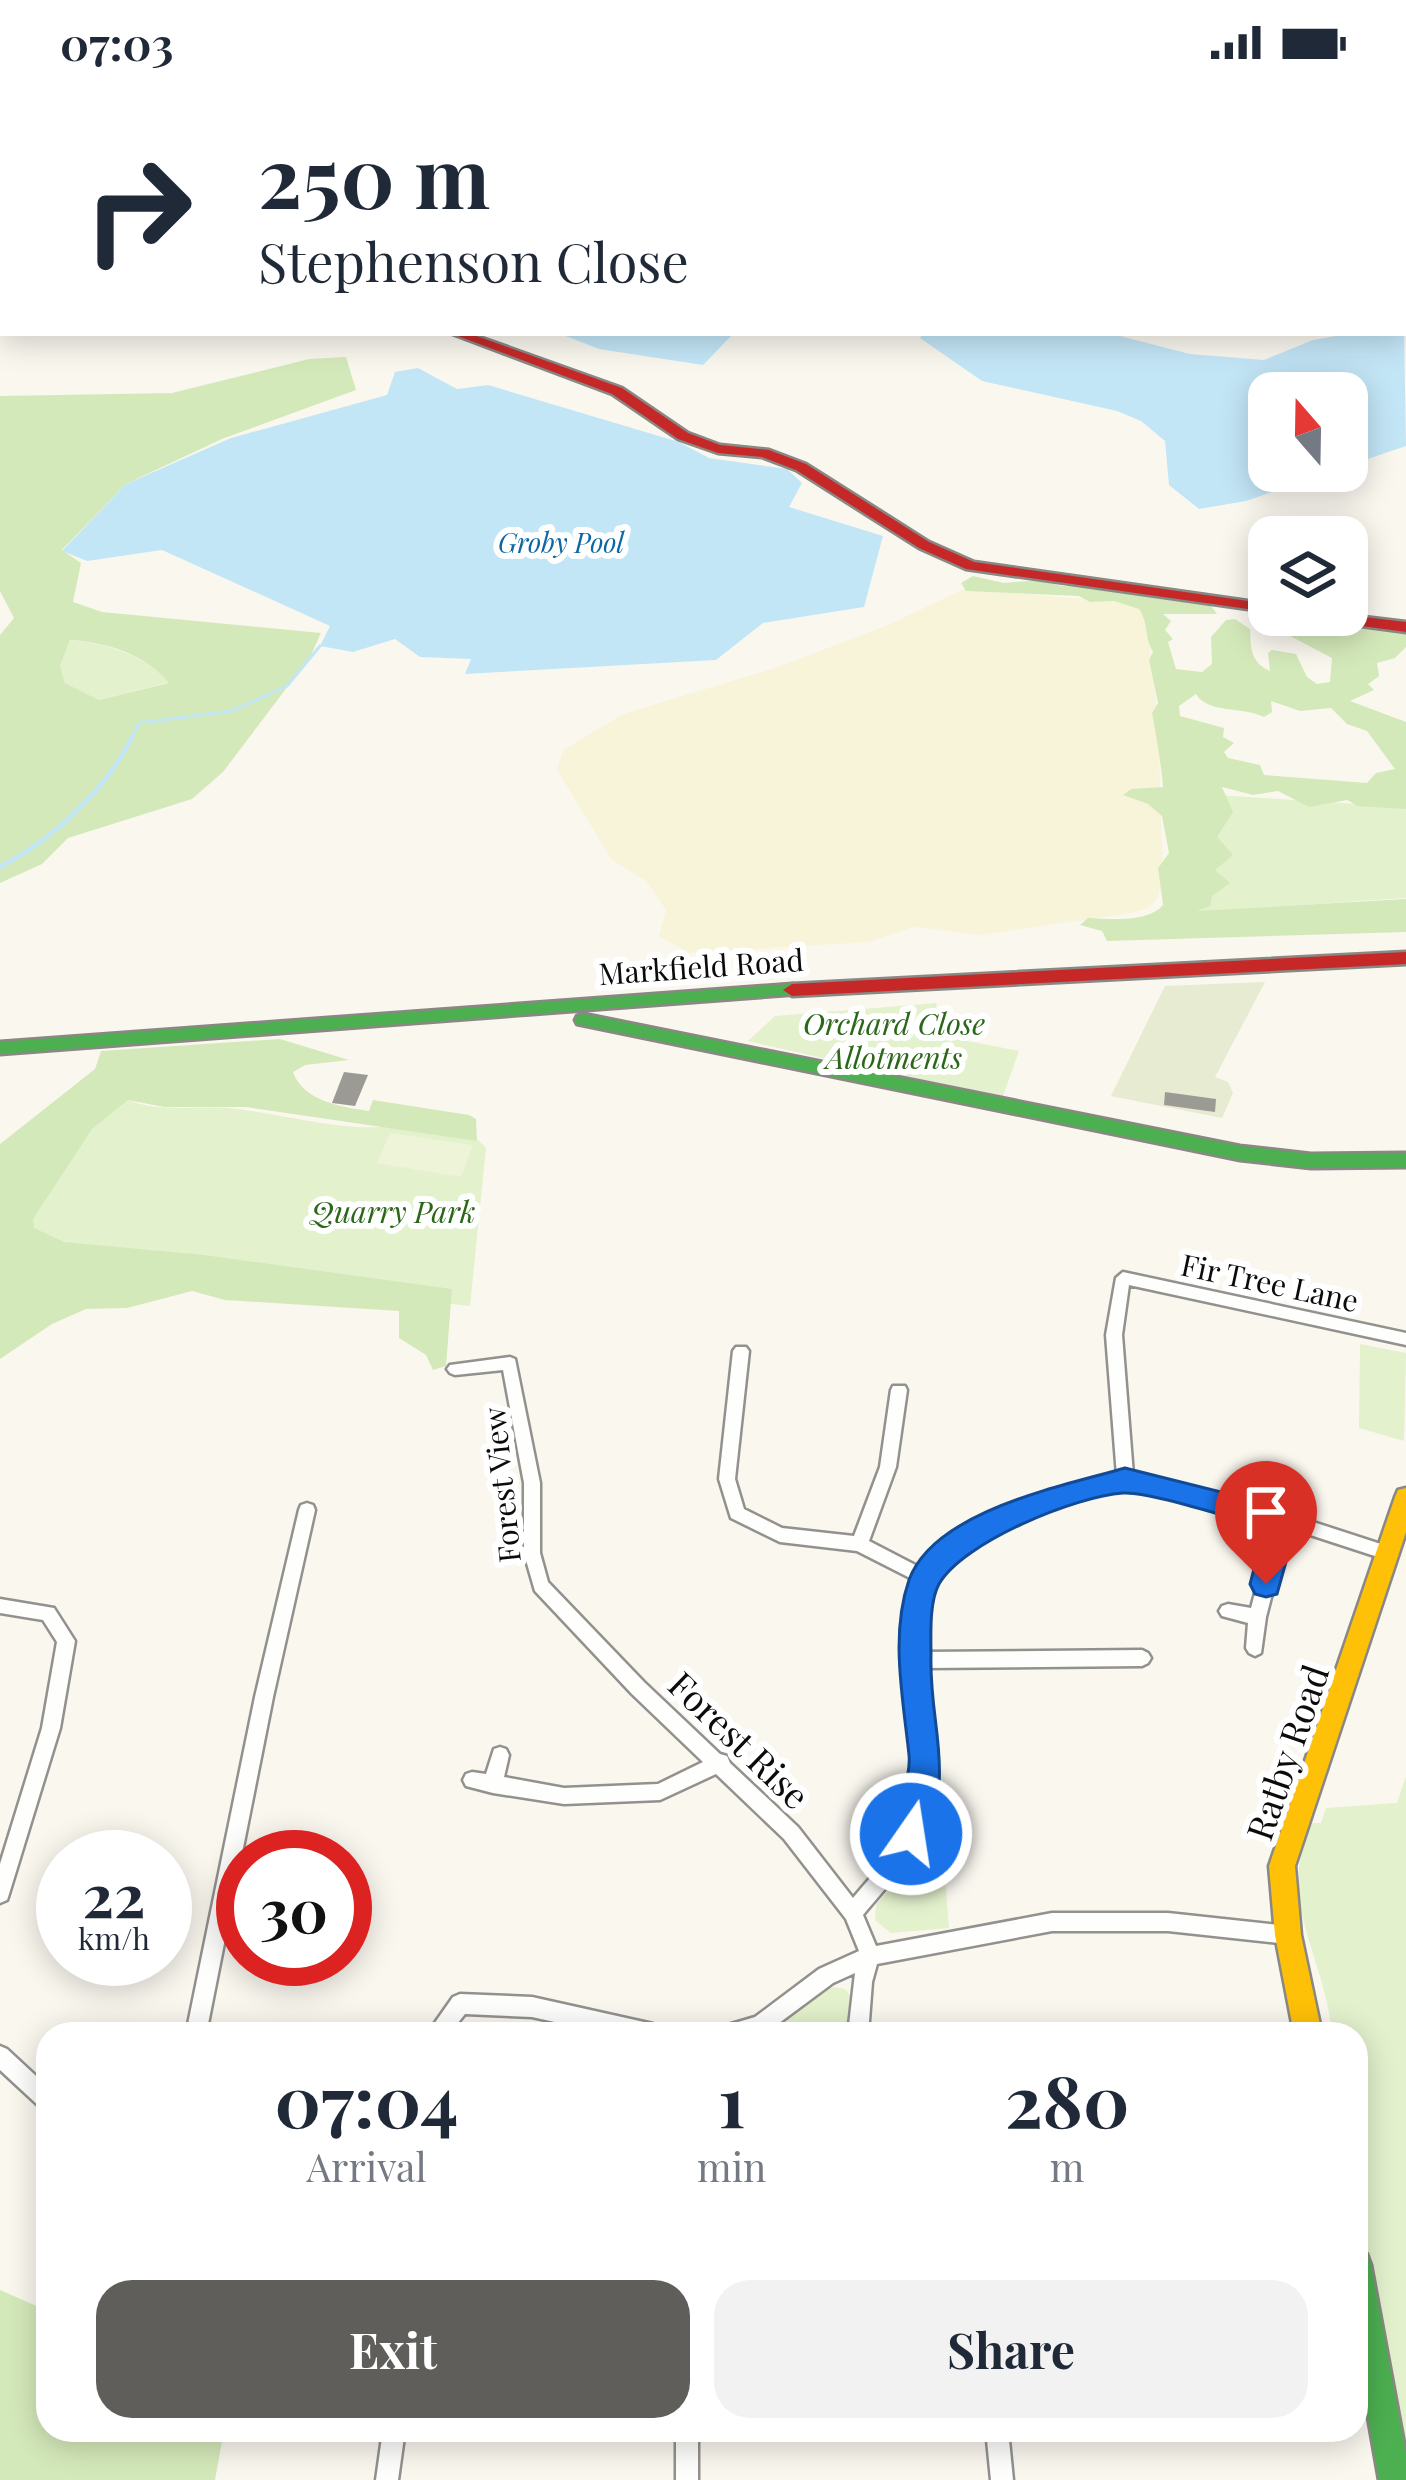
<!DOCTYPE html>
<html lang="en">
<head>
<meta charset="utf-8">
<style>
  body { margin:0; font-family:"Playfair Display",serif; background:#f2f2f3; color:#1f2937; height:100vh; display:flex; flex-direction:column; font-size:45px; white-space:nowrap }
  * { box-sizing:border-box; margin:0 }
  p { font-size:39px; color:#747a83 }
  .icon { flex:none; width:66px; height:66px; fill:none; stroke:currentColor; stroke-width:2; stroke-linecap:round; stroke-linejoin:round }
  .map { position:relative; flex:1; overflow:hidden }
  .drawer { position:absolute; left:36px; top:1938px; width:1332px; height:420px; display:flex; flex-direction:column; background:#fff; border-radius:36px; box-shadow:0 6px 30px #0003 }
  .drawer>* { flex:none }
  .banner { position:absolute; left:0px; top:0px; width:1407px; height:252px; box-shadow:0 6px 30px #0003; background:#fff; color:#1f2937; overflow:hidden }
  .needle { width:78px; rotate:340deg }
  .tools { position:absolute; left:1248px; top:288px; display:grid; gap:24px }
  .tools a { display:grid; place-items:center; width:120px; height:120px; border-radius:24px; background:#fff; box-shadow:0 6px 30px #0003; font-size:60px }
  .speed { position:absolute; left:36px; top:1746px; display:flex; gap:24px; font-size:60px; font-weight:700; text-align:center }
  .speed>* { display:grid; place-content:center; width:156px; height:156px; border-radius:50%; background:#fff; box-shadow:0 6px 30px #0003; line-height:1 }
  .speed small { font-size:30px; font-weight:400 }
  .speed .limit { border:18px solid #d22; background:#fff; color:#111 }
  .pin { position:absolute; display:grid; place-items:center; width:102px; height:102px; color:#fff; margin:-123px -51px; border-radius:50% 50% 50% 0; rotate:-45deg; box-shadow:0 0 12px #0007 }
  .pin .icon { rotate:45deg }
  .me { position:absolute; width:132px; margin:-66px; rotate:13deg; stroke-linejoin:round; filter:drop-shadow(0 0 9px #0008) }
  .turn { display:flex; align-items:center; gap:42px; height:252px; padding:0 60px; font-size:54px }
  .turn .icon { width:156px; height:156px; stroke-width:2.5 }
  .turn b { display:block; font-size:84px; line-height:102px }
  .eta { display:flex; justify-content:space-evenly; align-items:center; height:204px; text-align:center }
  .eta b { font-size:72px; font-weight:700; line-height:84px }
  .primary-button { display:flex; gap:24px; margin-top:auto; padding:24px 60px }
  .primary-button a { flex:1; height:138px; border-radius:36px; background:#5f5e5b; color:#fff; font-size:48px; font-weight:700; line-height:138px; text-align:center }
  .primary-button a+a { background:#f2f2f3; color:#1f2937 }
  .status { display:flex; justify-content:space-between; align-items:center; height:84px; padding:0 60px; background:#fff; direction:ltr }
  .status svg { height:33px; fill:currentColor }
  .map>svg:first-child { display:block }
  .farmland { fill:#f8f4da }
  .green { fill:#e3f1cd }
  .forest { fill:#d4e9ba; fill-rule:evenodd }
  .cemetery { fill:#e6ebd2 }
  .pitch { fill:#edf4d7 }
  .water { fill:#c3e6f7 }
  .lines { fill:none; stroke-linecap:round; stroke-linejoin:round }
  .stream-far1 { stroke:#c3e6f7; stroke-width:3 }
  .stream { stroke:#c3e6f7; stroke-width:4.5 }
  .building { fill:#9c9a95 }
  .street-casing { stroke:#93918e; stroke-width:5 }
  .fast-casing { stroke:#898884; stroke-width:5 }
  .slow-casing { stroke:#898884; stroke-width:5 }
  .jam-casing { stroke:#898884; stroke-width:5 }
  .street { fill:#fefefd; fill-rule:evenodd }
  .fast { fill:#4caf50; fill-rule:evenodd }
  .slow { fill:#ffc107; fill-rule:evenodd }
  .jam { fill:#c62828; fill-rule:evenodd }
  .route { fill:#1a73e8; stroke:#114b97; stroke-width:3 }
  .labels { text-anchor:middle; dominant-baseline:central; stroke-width:12; stroke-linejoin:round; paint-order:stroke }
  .far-water-label { font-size:27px; font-style:italic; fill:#0d67a4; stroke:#fff }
  .street-label { font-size:30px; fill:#0b0b0b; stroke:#fff }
  .park-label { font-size:30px; font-style:italic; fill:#2b6718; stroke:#fff }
  .near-street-label { font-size:36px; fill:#0b0b0b; stroke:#fff }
</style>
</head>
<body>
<div class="status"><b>07:03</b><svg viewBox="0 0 49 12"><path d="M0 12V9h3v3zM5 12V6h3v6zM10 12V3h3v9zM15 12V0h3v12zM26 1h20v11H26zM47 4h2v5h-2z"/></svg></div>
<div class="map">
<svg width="1406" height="2396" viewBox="0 0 1406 2396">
  <rect width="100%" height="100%" fill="#faf7ef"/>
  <!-- farmland -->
  <polygon class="farmland" points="964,505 1145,520 1158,637 1163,788 1158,814 1148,824 1132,829 980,851 914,843 868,858 689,869 659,852 666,826 646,797 612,776 557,686 563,666 623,630 775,584 888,541"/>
  <!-- green -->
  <g class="green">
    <path d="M 70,556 C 107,559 145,572 171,598 L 99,616 L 65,599 L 60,582 Z"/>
    <polygon points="1199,710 1406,723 1406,814 1193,828"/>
    <polygon points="937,919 931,950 1019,967 1002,1015 748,957 775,932"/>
    <path d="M 128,1016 C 163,1030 200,1020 237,1025 C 277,1030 316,1040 356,1043 C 402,1046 451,1025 486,1064 L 470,1222 L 13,1174 L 0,1070 Z"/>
    <polygon points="1360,1260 1406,1269 1404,1357 1359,1344"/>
    <path d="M 1406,1692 L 1406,2356 L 1356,2117 L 1356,1950 L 1332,1950 C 1325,1871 1277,1823 1310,1739 L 1321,1739 L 1326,1724 L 1397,1719 Z"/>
    <polygon points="940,1728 949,1844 891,1849 875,1836 876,1820 903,1792"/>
    <path d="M 834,1903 L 845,1905 L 852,1914 L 850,1950 L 773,1950 C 784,1930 813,1910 834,1903 Z"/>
  </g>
  <!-- forest -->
  <g class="forest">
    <polygon points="538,0 1406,0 1406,110 1404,3 525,3"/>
    <path d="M 346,273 L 356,306 L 222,355 L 126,400 L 62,466 L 81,479 L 73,518 L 102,528 L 321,549 L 310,573 L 223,688 L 192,715 L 68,754 L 42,780 L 0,799 L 0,551 L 14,534 L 0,507 L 0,312 L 172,309 L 309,275 ZM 70,556 C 106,558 147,571 169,599 L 99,616 L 65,599 L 60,582 Z"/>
    <path d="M 973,492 L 1004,499 L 1040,496 L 1062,502 L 1107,503 L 1209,519 L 1217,530 L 1163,530 L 1171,537 L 1165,546 L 1173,555 L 1168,558 L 1176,585 L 1202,588 L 1212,580 L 1211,553 L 1226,536 L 1235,535 L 1250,545 C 1251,564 1250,578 1270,587 L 1268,569 L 1272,566 L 1296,570 L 1307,593 L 1317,600 L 1330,598 L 1332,574 L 1275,544 L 1267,528 L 1406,548 L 1406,563 L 1395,574 L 1377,579 L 1379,592 L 1368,600 L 1374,606 L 1350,617 L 1406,638 L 1406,725 L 1358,722 L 1347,716 L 1309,723 L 1278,707 L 1253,711 L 1222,703 L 1233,728 L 1217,753 L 1233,771 L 1215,786 L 1230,799 L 1212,812 L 1210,822 L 1197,827 L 1406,815 L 1406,848 L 1107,857 L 1102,847 L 1080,841 L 1088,834 C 1109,835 1148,839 1163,821 L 1158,784 L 1169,769 L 1162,732 L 1148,720 L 1123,711 L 1131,705 L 1163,703 C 1162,686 1156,650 1152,629 L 1158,619 L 1149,576 L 1153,568 C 1144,553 1149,540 1139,525 L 1114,517 L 1090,518 L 1079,512 L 966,507 L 961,499 ZM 1196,610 C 1208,630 1242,622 1264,633 L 1272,628 L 1271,617 L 1300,627 L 1331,624 L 1347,640 L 1367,647 L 1395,685 L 1376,689 L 1367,699 L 1264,691 L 1260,681 L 1228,674 L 1224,668 L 1234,659 L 1223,653 L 1224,644 L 1180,632 L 1179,622 Z"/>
    <path d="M 280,955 L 349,976 L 305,981 L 293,988 C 303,1017 341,1023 369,1027 L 373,1016 L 469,1031 L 476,1035 L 477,1057 L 246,1023 L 164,1023 L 128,1016 L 92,1045 L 33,1135 L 34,1144 L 64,1158 L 204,1171 L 452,1205 L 446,1282 L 433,1286 L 426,1271 L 399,1254 L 399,1227 L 225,1216 L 192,1207 L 127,1224 L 86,1225 L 52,1240 L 0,1275 L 0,1060 L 95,985 L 101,967 Z"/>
    <polygon points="0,2206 48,2227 48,2346 224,2346 215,2396 0,2396"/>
  </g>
  <!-- cemetery -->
  <polygon class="cemetery" points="1265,898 1215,993 1228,998 1233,1009 1222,1034 1111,1012 1165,902"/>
  <!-- pitch -->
  <polygon class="pitch" points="390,1049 473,1061 461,1093 377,1079"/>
  <!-- water -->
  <g class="water">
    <polygon points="1404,243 1406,362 1347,382 1347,309 1269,309 1269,387 1333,387 1246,417 1199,425 1169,401 1165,357 1141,337 1117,327 982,297 920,254 923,249 1108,249 1190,270 1264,276 1313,256 1353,249 1404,249"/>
    <polygon points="558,249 731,249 732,251 703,281 599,265"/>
    <polygon points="418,284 457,305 488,301 679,358 709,374 787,385 802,399 789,423 883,452 864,523 763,539 716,576 465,590 471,575 420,573 395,555 353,568 320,562 330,542 162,466 87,477 62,467 126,400 231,354 387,311 395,288"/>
  </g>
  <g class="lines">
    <!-- stream-far1 -->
    <polyline class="stream-far1" points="131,656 139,639 232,627 287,602 320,562"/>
    <!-- stream -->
    <path class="stream" d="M 0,783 C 52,756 107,705 132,653"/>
  </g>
  <!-- building -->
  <g class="building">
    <polygon points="344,988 368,991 355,1022 332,1019"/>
    <polygon points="1165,1008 1216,1015 1215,1028 1164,1021"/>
  </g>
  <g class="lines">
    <defs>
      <g id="street">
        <path d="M 1123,1188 L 1406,1249 L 1406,1261 L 1129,1201 L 1122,1251 L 1133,1391 L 1258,1420 L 1393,1464 L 1395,1469 L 1393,1474 L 1387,1476 L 1289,1444 L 1266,1533 L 1261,1569 L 1255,1572 L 1249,1569 L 1246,1564 L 1248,1539 L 1222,1532 L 1219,1527 L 1222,1522 L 1228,1520 L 1251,1524 L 1274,1439 L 1125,1403 L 1035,1429 L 968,1460 L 933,1497 L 928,1519 L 923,1568 L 1142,1566 L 1148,1569 L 1151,1574 L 1148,1579 L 1142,1582 L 924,1584 C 932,1651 947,1717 905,1778 C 893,1797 877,1814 863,1831 L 876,1862 L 1052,1829 L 1168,1829 L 1288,1842 L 1295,1844 L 1298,1851 L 1295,1858 L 1288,1860 L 1168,1847 L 1052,1847 L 877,1880 L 872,1898 L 868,1950 L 848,1950 L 855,1889 L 833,1899 L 767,1948 L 718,1950 L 721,1943 L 755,1933 L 819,1885 L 859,1867 L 846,1835 L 784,1755 L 716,1690 L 660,1716 L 564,1720 L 493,1709 L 466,1702 L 463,1696 L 466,1690 L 472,1688 L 486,1690 L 494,1665 L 500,1663 L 506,1665 L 509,1671 L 504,1693 L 564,1704 L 658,1700 L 703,1678 L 632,1610 L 535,1507 L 524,1469 L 524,1399 L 503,1286 L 455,1291 L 450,1289 L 447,1285 L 450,1281 L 510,1273 L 515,1275 L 540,1399 L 540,1469 L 548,1498 L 644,1598 L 720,1670 L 727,1672 L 730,1679 L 798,1743 L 853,1814 C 866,1798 883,1781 894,1763 C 930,1706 910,1643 906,1581 C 904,1554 909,1524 916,1497 L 857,1467 L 780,1458 L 731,1434 L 719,1395 L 733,1267 L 736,1263 L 746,1263 L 749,1267 L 735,1395 L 744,1425 L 782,1444 L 854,1452 L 880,1383 L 891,1306 L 893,1302 L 905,1302 L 907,1306 L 896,1383 L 869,1457 L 923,1485 L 956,1450 L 1025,1418 L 1117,1392 L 1106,1251 L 1116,1194 Z"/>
        <polygon points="307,1419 313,1421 315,1426 273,1613 206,1950 186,1950 255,1613 299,1426 301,1421"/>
        <polygon points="0,1515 54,1524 75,1557 60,1644 9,1810 7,1816 0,1819 0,1780 42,1644 57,1558 43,1536 0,1529"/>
        <polygon points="460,1910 532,1913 653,1940 660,1943 663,1950 609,1950 532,1933 465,1930 449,1950 427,1950 453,1913"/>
        <polygon points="0,1962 7,1965 48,2003 48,2027 41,2024 0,1986"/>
        <polygon points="383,2346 405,2346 398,2396 376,2396"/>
        <rect x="676" y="2346" width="22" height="50"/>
        <polygon points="986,2346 1008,2346 1013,2396 991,2396"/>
      </g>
      <g id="fast">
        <polygon points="792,900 799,902 801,906 799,910 0,970 0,958"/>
        <polygon points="584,930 1240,1062 1311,1070 1406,1069 1406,1083 1311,1084 1240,1076 577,940 575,936 577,932"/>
        <polygon points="1356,2166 1367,2170 1371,2181 1406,2370 1406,2396 1379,2396 1356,2265"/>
      </g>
      <g id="slow">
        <polygon points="210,0 222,0 224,3 212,3"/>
        <polygon points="1406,1404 1406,1448 1295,1782 1301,1851 1322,1950 1294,1950 1275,1851 1269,1782 1395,1413 1398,1406"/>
      </g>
      <g id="jam">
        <polygon points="450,249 468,249 622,304 688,349 720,361 769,366 806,380 929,458 974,478 1269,520 1269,528 966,485 919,464 796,386 762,373 718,369 678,355 612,310"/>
        <polygon points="1309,531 1347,531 1406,538 1406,548 1317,536"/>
        <polygon points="1406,868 1406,880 792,912 783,906 792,900"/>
      </g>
    </defs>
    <!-- street casing -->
    <use href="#street" class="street-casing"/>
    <!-- fast casing -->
    <use href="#fast" class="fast-casing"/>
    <!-- slow casing -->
    <use href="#slow" class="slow-casing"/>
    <!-- jam casing -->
    <use href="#jam" class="jam-casing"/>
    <!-- street -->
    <use href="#street" class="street"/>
    <!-- fast -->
    <use href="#fast" class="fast"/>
    <!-- slow -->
    <use href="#slow" class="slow"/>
    <!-- jam -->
    <use href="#jam" class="jam"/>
  </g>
  <!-- route -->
  <path class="route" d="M 1125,1384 L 1293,1426 L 1298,1435 L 1277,1510 L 1266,1513 L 1255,1510 L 1250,1500 L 1265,1443 C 1235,1436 1149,1407 1123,1409 C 1076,1412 963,1458 939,1500 C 929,1518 931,1552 931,1572 C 929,1643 956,1687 923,1761 L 911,1765 L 899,1761 C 887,1733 912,1700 909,1671 C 903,1614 890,1551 909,1496 C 934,1427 1062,1402 1125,1384 Z"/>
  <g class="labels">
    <!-- far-water labels -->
    <g class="far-water-label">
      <text x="561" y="458">Groby Pool</text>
    </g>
    <!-- street labels -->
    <g class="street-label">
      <text transform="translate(701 882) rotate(-4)">Markfield Road</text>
      <text transform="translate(1270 1198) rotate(12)">Fir Tree Lane</text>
      <text transform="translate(501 1401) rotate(-96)">Forest View</text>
    </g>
    <!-- park labels -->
    <g class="park-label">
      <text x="894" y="939">Orchard Close<tspan x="894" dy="34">Allotments</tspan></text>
      <text x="393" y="1127">Quarry Park</text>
    </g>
    <!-- near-street labels -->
    <g class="near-street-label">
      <text transform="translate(740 1655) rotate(44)">Forest Rise</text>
      <text transform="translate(1286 1668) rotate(-71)">Ratby Road</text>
    </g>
  </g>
</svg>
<div class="tools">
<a><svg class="needle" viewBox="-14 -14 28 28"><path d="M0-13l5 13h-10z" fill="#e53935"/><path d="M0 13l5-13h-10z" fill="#747a83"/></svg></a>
<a><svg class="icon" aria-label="layers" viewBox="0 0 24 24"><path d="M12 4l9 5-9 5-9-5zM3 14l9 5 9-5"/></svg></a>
</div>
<div class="speed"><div>22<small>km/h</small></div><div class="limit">30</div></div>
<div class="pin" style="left:1266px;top:1500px;background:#d93025"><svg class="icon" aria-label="arrive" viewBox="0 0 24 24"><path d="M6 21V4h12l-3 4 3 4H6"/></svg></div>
<svg class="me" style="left:911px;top:1750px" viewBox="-20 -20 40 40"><circle r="17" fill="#1a73e8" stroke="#fff" stroke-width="3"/><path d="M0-11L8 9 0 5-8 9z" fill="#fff"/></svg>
<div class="banner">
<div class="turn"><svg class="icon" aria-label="right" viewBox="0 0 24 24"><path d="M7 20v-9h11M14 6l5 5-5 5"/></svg><div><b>250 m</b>Stephenson Close</div></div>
</div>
<section class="drawer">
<div class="eta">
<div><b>07:04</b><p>Arrival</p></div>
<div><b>1</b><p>min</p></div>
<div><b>280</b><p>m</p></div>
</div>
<div class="primary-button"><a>Exit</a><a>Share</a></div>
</section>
</div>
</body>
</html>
